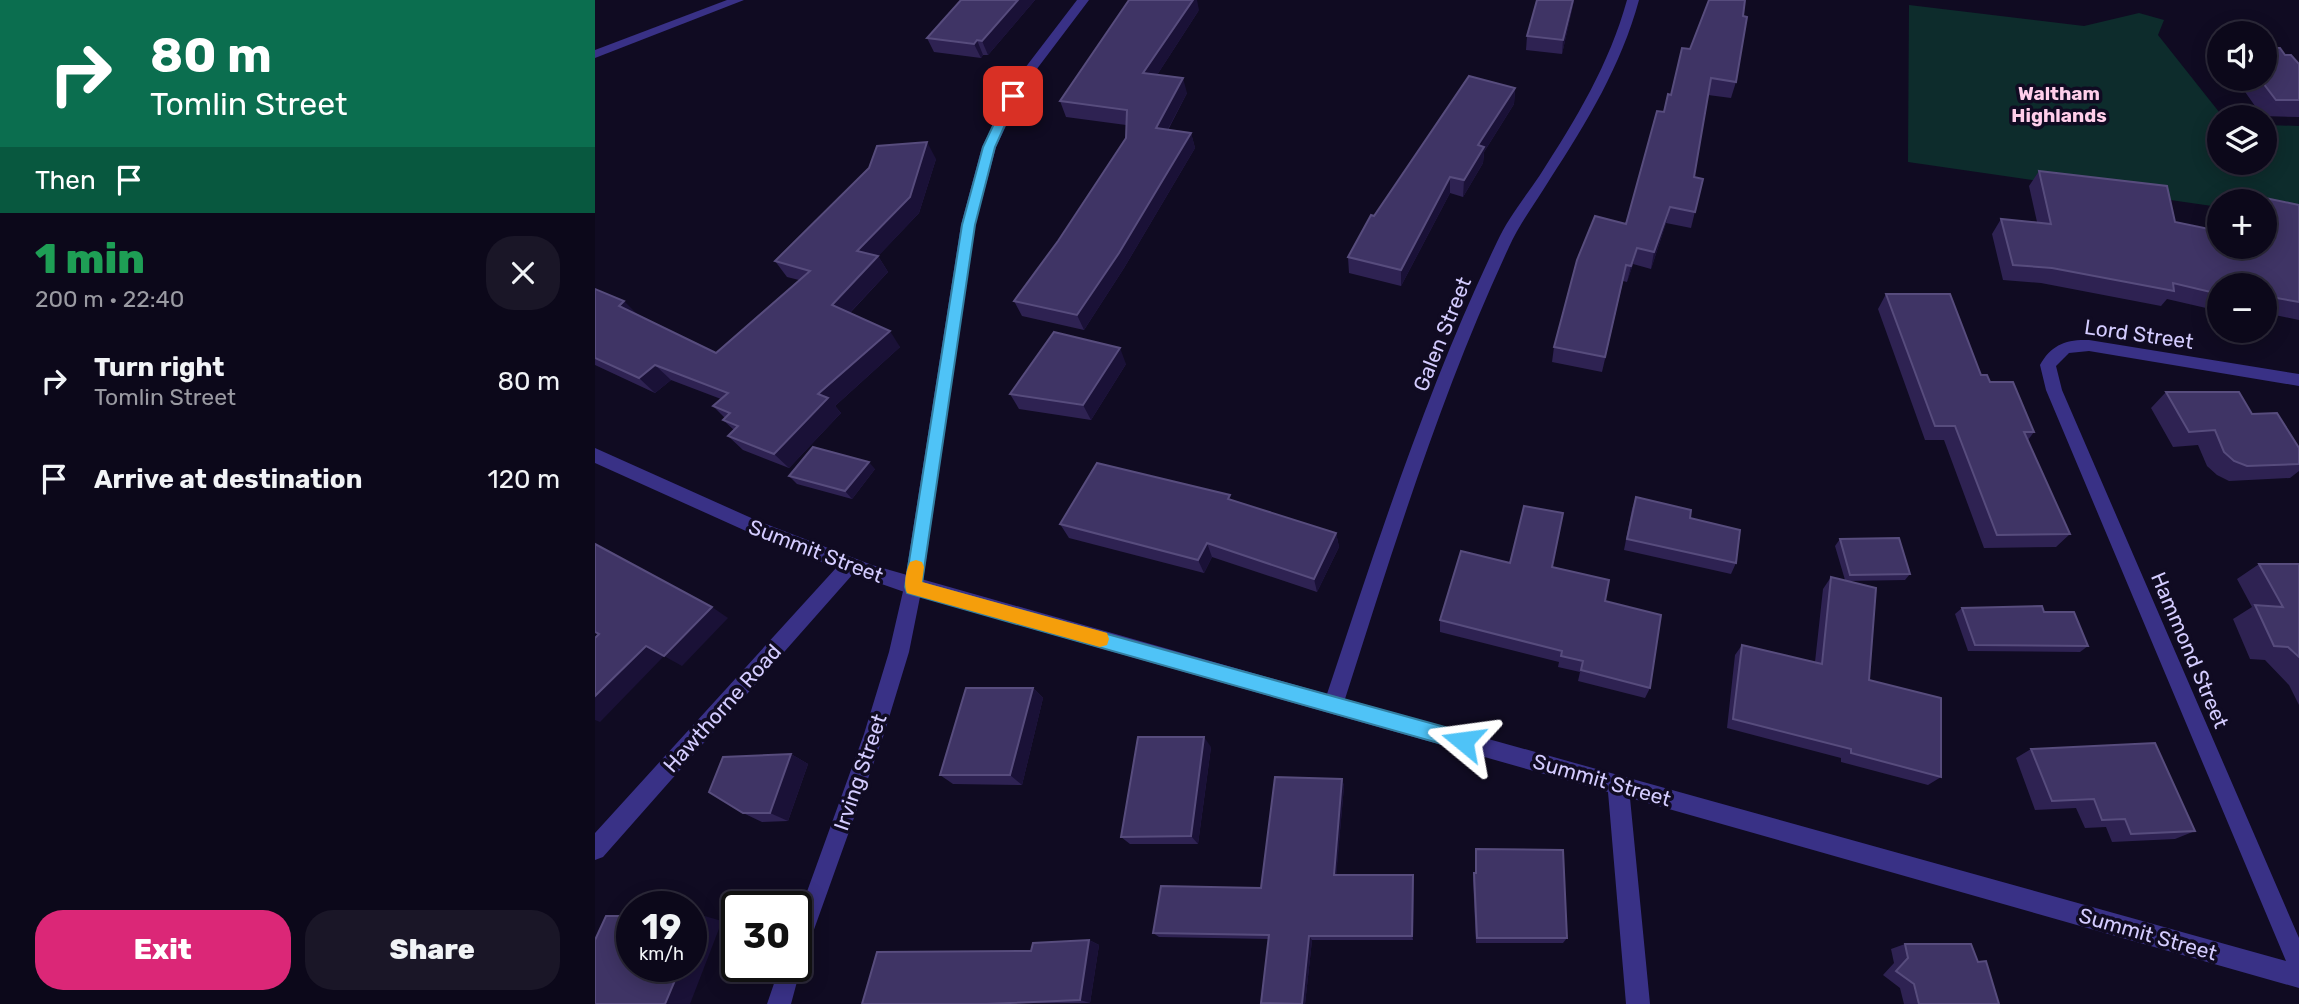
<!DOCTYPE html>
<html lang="en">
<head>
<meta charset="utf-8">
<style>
  body { margin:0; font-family:Rubik,sans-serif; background:#1a1627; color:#f1f3f6; height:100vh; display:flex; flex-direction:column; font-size:26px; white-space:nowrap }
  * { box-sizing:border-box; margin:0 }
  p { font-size:23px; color:#9a9aa2 }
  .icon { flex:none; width:38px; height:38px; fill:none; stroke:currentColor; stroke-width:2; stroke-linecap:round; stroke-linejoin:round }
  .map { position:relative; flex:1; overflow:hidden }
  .drawer { display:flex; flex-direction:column; background:#0c081a; width:595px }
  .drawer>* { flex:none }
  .top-card { background:#0b6e4f; color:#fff; overflow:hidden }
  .buttons { position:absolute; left:1612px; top:21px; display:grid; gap:14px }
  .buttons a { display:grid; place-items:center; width:70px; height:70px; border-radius:50%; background:#0c081a; box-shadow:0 4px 18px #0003,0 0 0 2px #2c2939; font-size:35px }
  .speed { position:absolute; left:21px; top:891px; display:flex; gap:14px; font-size:35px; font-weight:700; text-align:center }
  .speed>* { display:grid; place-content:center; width:91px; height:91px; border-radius:50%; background:#0c081a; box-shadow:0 4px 18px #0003,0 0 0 2px #2c2939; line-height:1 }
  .speed small { font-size:18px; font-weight:400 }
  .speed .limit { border:4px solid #111; border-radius:10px; background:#fff; color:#111 }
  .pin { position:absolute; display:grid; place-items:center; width:60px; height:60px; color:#fff; margin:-30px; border-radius:14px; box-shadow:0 4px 10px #0006 }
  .me { position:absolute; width:77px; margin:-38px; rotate:286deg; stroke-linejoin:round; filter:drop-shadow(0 0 5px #0008) }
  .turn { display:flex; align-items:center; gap:24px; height:147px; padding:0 35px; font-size:32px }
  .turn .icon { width:91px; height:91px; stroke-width:2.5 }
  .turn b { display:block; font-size:49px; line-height:60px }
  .then { display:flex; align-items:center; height:66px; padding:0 35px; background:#0003; gap:14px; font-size:26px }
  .round { display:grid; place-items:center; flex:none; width:74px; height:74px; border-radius:28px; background:#1a1627 }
  .summary { display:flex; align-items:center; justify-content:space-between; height:119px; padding:0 35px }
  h1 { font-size:42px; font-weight:800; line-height:52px; color:#1e9e55 }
  .cta { display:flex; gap:14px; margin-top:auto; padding:14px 35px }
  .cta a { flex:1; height:80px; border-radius:28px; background:#db2777; color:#fff; font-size:28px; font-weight:800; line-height:80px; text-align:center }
  .cta a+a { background:#1a1627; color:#f1f3f6 }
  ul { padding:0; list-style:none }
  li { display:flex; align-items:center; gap:21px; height:98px; padding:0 35px }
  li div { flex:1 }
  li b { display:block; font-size:26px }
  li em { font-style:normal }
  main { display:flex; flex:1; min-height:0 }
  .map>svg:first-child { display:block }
  .green { fill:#0d2c2c }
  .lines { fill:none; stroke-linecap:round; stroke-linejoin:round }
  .service { fill:#393186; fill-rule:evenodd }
  .minor { fill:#393186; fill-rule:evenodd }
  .tertiary { fill:#393186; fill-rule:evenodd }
  .wall { fill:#2e2252 }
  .shaded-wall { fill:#1a1137 }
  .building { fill:#3f3465; stroke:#574c7d; stroke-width:2 }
  .route { fill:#4fc3f7; stroke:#337fa1; stroke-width:2 }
  .slow { fill:#f59e0b }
  .labels { text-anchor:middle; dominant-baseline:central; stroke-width:7; stroke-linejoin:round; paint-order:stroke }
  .far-neighbourhood-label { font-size:19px; font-weight:bold; fill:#ffceea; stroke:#100b22 }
  .street-label { font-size:21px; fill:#d4ccff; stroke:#100b22 }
</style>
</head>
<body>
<main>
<section class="drawer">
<div class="top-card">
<div class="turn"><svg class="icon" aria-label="right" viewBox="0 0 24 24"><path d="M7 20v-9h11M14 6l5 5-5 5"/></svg><div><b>80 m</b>Tomlin Street</div></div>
<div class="then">Then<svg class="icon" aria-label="arrive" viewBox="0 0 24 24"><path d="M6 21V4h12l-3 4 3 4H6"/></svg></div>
</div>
<div class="summary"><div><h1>1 min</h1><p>200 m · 22:40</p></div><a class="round"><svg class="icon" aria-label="close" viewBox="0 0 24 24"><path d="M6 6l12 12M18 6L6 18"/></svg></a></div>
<ul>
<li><svg class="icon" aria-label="right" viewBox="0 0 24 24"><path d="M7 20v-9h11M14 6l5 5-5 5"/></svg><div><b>Turn right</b><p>Tomlin Street</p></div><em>80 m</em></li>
<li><svg class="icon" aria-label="arrive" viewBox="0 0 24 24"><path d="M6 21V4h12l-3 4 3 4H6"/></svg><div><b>Arrive at destination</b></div><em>120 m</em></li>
</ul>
<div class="cta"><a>Exit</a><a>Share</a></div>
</section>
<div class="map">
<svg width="1704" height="1004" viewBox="0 0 1704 1004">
  <rect width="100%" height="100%" fill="#100b22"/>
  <!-- green -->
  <polygon class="green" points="1314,5 1489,26 1544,13 1569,20 1563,35 1628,117 1624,117 1624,163 1670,163 1670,125 1704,126 1704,218 1670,201 1624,201 1624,207 1313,162"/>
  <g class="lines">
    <!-- service -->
    <polygon class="service" points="132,0 149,0 0,58 0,50"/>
    <!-- minor -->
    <path class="minor" d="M 1032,0 L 1044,0 C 1026,66 992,122 955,179 C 941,202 925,223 914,247 C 846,393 799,546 750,699 L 1691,961 L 1451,390 L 1445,365 C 1456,345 1471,339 1494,340 L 1704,374 L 1704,386 L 1494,351 L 1474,353 L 1461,366 L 1467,390 L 1704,938 L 1704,988 L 1035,798 L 1055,1004 L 1031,1004 L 1013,792 L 318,595 L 258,574 L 8,857 L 0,860 L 0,833 L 241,568 L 151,531 L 0,463 L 0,448 L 163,521 L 277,565 L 732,694 C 783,541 832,388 902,242 C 913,218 930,197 945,175 C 981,119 1014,65 1032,0 Z"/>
    <!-- tertiary -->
    <polygon class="tertiary" points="482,0 494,0 432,82 401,147 380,225 327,587 314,652 289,734 207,963 196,1004 172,1004 185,966 201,966 201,922 269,734 294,652 309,587 366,225 387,147 420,81"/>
  </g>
  <!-- wall -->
  <g class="wall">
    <polygon points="366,0 440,0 393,55 388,55 386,58 339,52 332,38"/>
    <polygon points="942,0 979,0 967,54 931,50 932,36"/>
    <polygon points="604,10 562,75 592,93 573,130 596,133 600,148 529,268 489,330 427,316 419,301 463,241 531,138 531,125 471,117 465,101"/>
    <polygon points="1148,16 1141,82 1136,98 1113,95 1099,177 1108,179 1096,228 1071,223 1056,269 1038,264 1032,282 1028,281 1007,372 957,362 959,347 1031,224 1069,112 1095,49"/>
    <polygon points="1690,55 1704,64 1704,117 1667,116 1641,79 1670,79"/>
    <polygon points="920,88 919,104 889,152 888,163 868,197 855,193 806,286 754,273 753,257 779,216"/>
    <polygon points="341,159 324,213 283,256 293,272 255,313 305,347 240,406 246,413 194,468 148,450 133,436 139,430 128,420 130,418 118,406 126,399 76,380 60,393 0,365 0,289 44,315 121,353 204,280 192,277 180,261"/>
    <polygon points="1444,171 1580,222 1670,247 1670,201 1657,201 1661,196 1704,205 1704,320 1670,313 1670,285 1624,285 1624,311 1572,299 1566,306 1446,283 1408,280 1397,234 1406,219 1442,222 1434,186"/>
    <polygon points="1291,294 1395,382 1439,432 1433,440 1475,534 1461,547 1389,548 1349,440 1330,440 1283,309"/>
    <polygon points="531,364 496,420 424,409 415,394"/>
    <polygon points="1571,392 1657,414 1704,448 1704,471 1695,478 1634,481 1622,475 1612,466 1603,445 1578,447 1556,408"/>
    <polygon points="280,469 257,499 202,484 194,476"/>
    <polygon points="1041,497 1095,518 1141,563 1136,574 1029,550 1037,509"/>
    <polygon points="637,500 741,533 744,547 722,592 617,557 609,573 474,538 465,524"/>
    <polygon points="1245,539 1315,574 1310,580 1253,581 1274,680 1346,777 1333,785 1246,762 1246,758 1132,728 1140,655 1147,645 1220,662 1228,589 1236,577 1250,580 1240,546"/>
    <polygon points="915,563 1010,601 1055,688 1050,698 983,681 985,672 963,667 964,662 845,632 845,620"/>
    <polygon points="1664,564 1704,564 1704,705 1694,685 1670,660 1655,659 1638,619 1657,607 1642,579"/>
    <polygon points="1367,608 1449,612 1493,646 1485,652 1373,651 1360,614"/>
    <polygon points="438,688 448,698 427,785 358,784 345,775"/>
    <polygon points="616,747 603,844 535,844 526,837"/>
    <polygon points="1436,749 1600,831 1580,839 1517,842 1511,827 1490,828 1481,808 1440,810 1421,758"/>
    <polygon points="196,754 213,764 193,821 167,822 148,813"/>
    <polygon points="747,779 749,786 741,875 819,880 818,940 717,940 710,1004 667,1004 666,1003 674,939 564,937 558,933 666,888"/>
    <polygon points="881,849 972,938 968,943 881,943 878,880 879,873 880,873"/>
    <polygon points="494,940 504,945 495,1003 267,1004 436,951"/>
    <polygon points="1310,944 1404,1004 1309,1004 1305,988 1288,975 1299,963 1296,949"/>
  </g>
  <!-- shaded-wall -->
  <g class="shaded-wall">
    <polygon points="423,0 440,0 393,55 387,41"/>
    <polygon points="598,0 602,0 604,10 553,89 548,73"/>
    <polygon points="978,0 979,0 978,6 967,54 968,40"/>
    <polygon points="382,40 388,55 386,58 379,44"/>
    <polygon points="588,78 592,93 565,144 561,128"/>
    <polygon points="920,88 919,104 889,152 888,163 868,197 869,180 883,145"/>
    <polygon points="596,133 600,148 529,268 489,330 482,315"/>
    <polygon points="332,142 341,159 324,213 273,267 262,251"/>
    <polygon points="855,177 855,193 806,286 806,270"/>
    <polygon points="1075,207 1071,223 1056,269 1059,252"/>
    <polygon points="1042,248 1038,264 1032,282 1036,266"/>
    <polygon points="283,256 293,272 248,320 237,305"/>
    <polygon points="29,301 45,317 24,306"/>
    <polygon points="295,331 305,347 240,406 246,413 194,468 179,454 223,394"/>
    <polygon points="525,348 531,364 496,420 488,405"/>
    <polygon points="60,365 76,380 60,393 44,378"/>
    <polygon points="274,462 280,469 257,499 250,491"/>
    <polygon points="741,533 744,547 722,592 719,579"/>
    <polygon points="612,543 617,557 609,573 603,560"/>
    <polygon points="117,607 133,618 87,666 69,656"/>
    <polygon points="51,646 69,656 5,722 0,720 0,696"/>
    <polygon points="438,688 448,698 427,785 415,775"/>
    <polygon points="609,737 616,747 603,844 596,836"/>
    <polygon points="196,754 213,764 193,821 175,813"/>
    <polygon points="747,779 749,786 741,880 739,875"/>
    <polygon points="818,875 819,880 818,940 817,936"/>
    <polygon points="106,915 127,921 95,1004 70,1004 86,966 96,966 96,939"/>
    <polygon points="714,936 717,940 710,1004 707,1004"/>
    <polygon points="494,940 504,945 495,1003 485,1000"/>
  </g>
  <!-- building -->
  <g class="building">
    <polygon points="366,0 423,0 387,41 382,40 379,44 332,38"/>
    <polygon points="534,0 598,0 548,73 588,78 561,128 596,133 524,253 482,315 419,301 463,241 531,138 532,110 465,101"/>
    <polygon points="942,0 978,0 968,40 932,36"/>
    <polygon points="1114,0 1150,0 1148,16 1152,17 1141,82 1116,78 1099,177 1108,179 1100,212 1075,207 1059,252 1042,248 1036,266 1031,265 1010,357 959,347 982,260 1000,216 1031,224 1062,111 1069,112 1073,94 1076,95 1087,48 1095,49"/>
    <polygon points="1670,48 1685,48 1690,55 1696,55 1704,64 1704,100 1681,100 1665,79 1670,79"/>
    <polygon points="874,76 920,88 883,145 889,147 869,180 855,177 806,270 753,257 776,215 779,216"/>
    <polygon points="332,142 315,197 262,251 283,256 237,305 295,331 223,394 233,398 179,454 133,436 143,426 128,420 135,413 118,406 133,393 60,365 44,378 0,358 0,289 29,301 24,306 121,353 215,271 180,261 274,168 282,146"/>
    <polygon points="1444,171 1572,186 1580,222 1624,231 1624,247 1670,247 1670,201 1662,201 1661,196 1704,205 1704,302 1670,296 1670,285 1624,285 1624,294 1578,283 1579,291 1457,268 1418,265 1406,219 1456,224"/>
    <polygon points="1291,294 1355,294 1386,375 1392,375 1395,382 1418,382 1439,432 1429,432 1475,534 1402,535 1360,426 1340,426"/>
    <polygon points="459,332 525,348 488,405 415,394"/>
    <polygon points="1571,392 1644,392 1657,414 1682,413 1704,448 1704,464 1652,466 1639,461 1629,452 1620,430 1594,432"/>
    <polygon points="218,447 274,462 250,491 194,476"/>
    <polygon points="502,463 635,495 633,499 741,533 719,579 612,543 603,560 465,524"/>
    <polygon points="1041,497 1096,510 1095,518 1145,530 1141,563 1032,539"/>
    <polygon points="929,506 968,513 957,567 1014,580 1010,601 1066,615 1055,688 986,670 988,661 966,656 967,651 845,620 866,551 915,563"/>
    <polygon points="1304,538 1315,574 1255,575 1245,539"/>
    <polygon points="0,544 117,607 69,656 51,646 0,696 0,638 4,634 0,632"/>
    <polygon points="1664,564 1704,564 1704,657 1693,647 1679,646 1660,605 1688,607"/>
    <polygon points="1236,577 1281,588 1274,680 1346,698 1346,777 1256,753 1256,749 1138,719 1147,645 1227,664"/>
    <polygon points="1447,606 1449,612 1479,612 1493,646 1380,645 1367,608"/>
    <polygon points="371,688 438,688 415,775 345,775"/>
    <polygon points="543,737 609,737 596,836 526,837"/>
    <polygon points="1560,743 1600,831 1536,834 1530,819 1507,820 1499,799 1457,801 1436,749"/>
    <polygon points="196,754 175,813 148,813 114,792 128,757"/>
    <polygon points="680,777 747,779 739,875 818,875 817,936 714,936 707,1004 666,1003 674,935 558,933 566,886 666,888"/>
    <polygon points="881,849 968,850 972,938 882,938 879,873 881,873"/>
    <polygon points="96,915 106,915 96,939"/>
    <polygon points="11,916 37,916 37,966 86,966 70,1004 0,1004 0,940"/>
    <polygon points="494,940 485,1000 391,1004 267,1004 282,952 436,951 438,943"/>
    <polygon points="1310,944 1376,944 1383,962 1391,961 1404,1004 1324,1004 1319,984 1301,971 1313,958"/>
  </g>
  <!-- route -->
  <polygon class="route" points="418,92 423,96 400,147 380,225 327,583 868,732 874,735 877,741 874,748 868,750 312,593 310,587 367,225 388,147 412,96"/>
  <!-- slow -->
  <path class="slow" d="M 321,560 L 327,562 L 329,567 L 327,582 L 505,631 L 512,633 L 514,639 L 512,645 L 505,647 L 312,593 C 308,584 311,571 315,562 Z"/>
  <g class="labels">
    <!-- far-neighbourhood labels -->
    <g class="far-neighbourhood-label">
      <text x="1464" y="93">Waltham<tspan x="1464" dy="22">Highlands</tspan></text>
    </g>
    <!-- street labels -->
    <g class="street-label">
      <text transform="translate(847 334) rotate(-68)">Galen Street</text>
      <text transform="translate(1544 334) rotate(8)">Lord Street</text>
      <text transform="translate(221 551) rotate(21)">Summit Street</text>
      <text transform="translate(1595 650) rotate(67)">Hammond Street</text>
      <text transform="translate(127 708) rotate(-48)">Hawthorne Road</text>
      <text transform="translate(265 772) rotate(-71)">Irving Street</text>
      <text transform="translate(1007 780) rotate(16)">Summit Street</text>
      <text transform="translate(1553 934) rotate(16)">Summit Street</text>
    </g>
  </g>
</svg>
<div class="buttons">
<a><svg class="icon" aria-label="sound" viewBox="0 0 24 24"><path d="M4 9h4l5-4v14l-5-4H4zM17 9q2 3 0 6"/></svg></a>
<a><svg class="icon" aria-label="layers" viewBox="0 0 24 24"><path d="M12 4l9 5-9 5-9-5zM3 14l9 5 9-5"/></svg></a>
<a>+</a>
<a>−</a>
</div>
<div class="speed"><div>19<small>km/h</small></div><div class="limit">30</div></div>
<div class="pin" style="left:418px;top:96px;background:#d93025"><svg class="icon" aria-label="arrive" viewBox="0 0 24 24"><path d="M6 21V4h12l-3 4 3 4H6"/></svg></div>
<svg class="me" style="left:868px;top:741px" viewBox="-20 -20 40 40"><path d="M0-17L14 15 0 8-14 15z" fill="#4fc3f7" stroke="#fff" stroke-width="4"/></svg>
</div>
</main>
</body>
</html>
